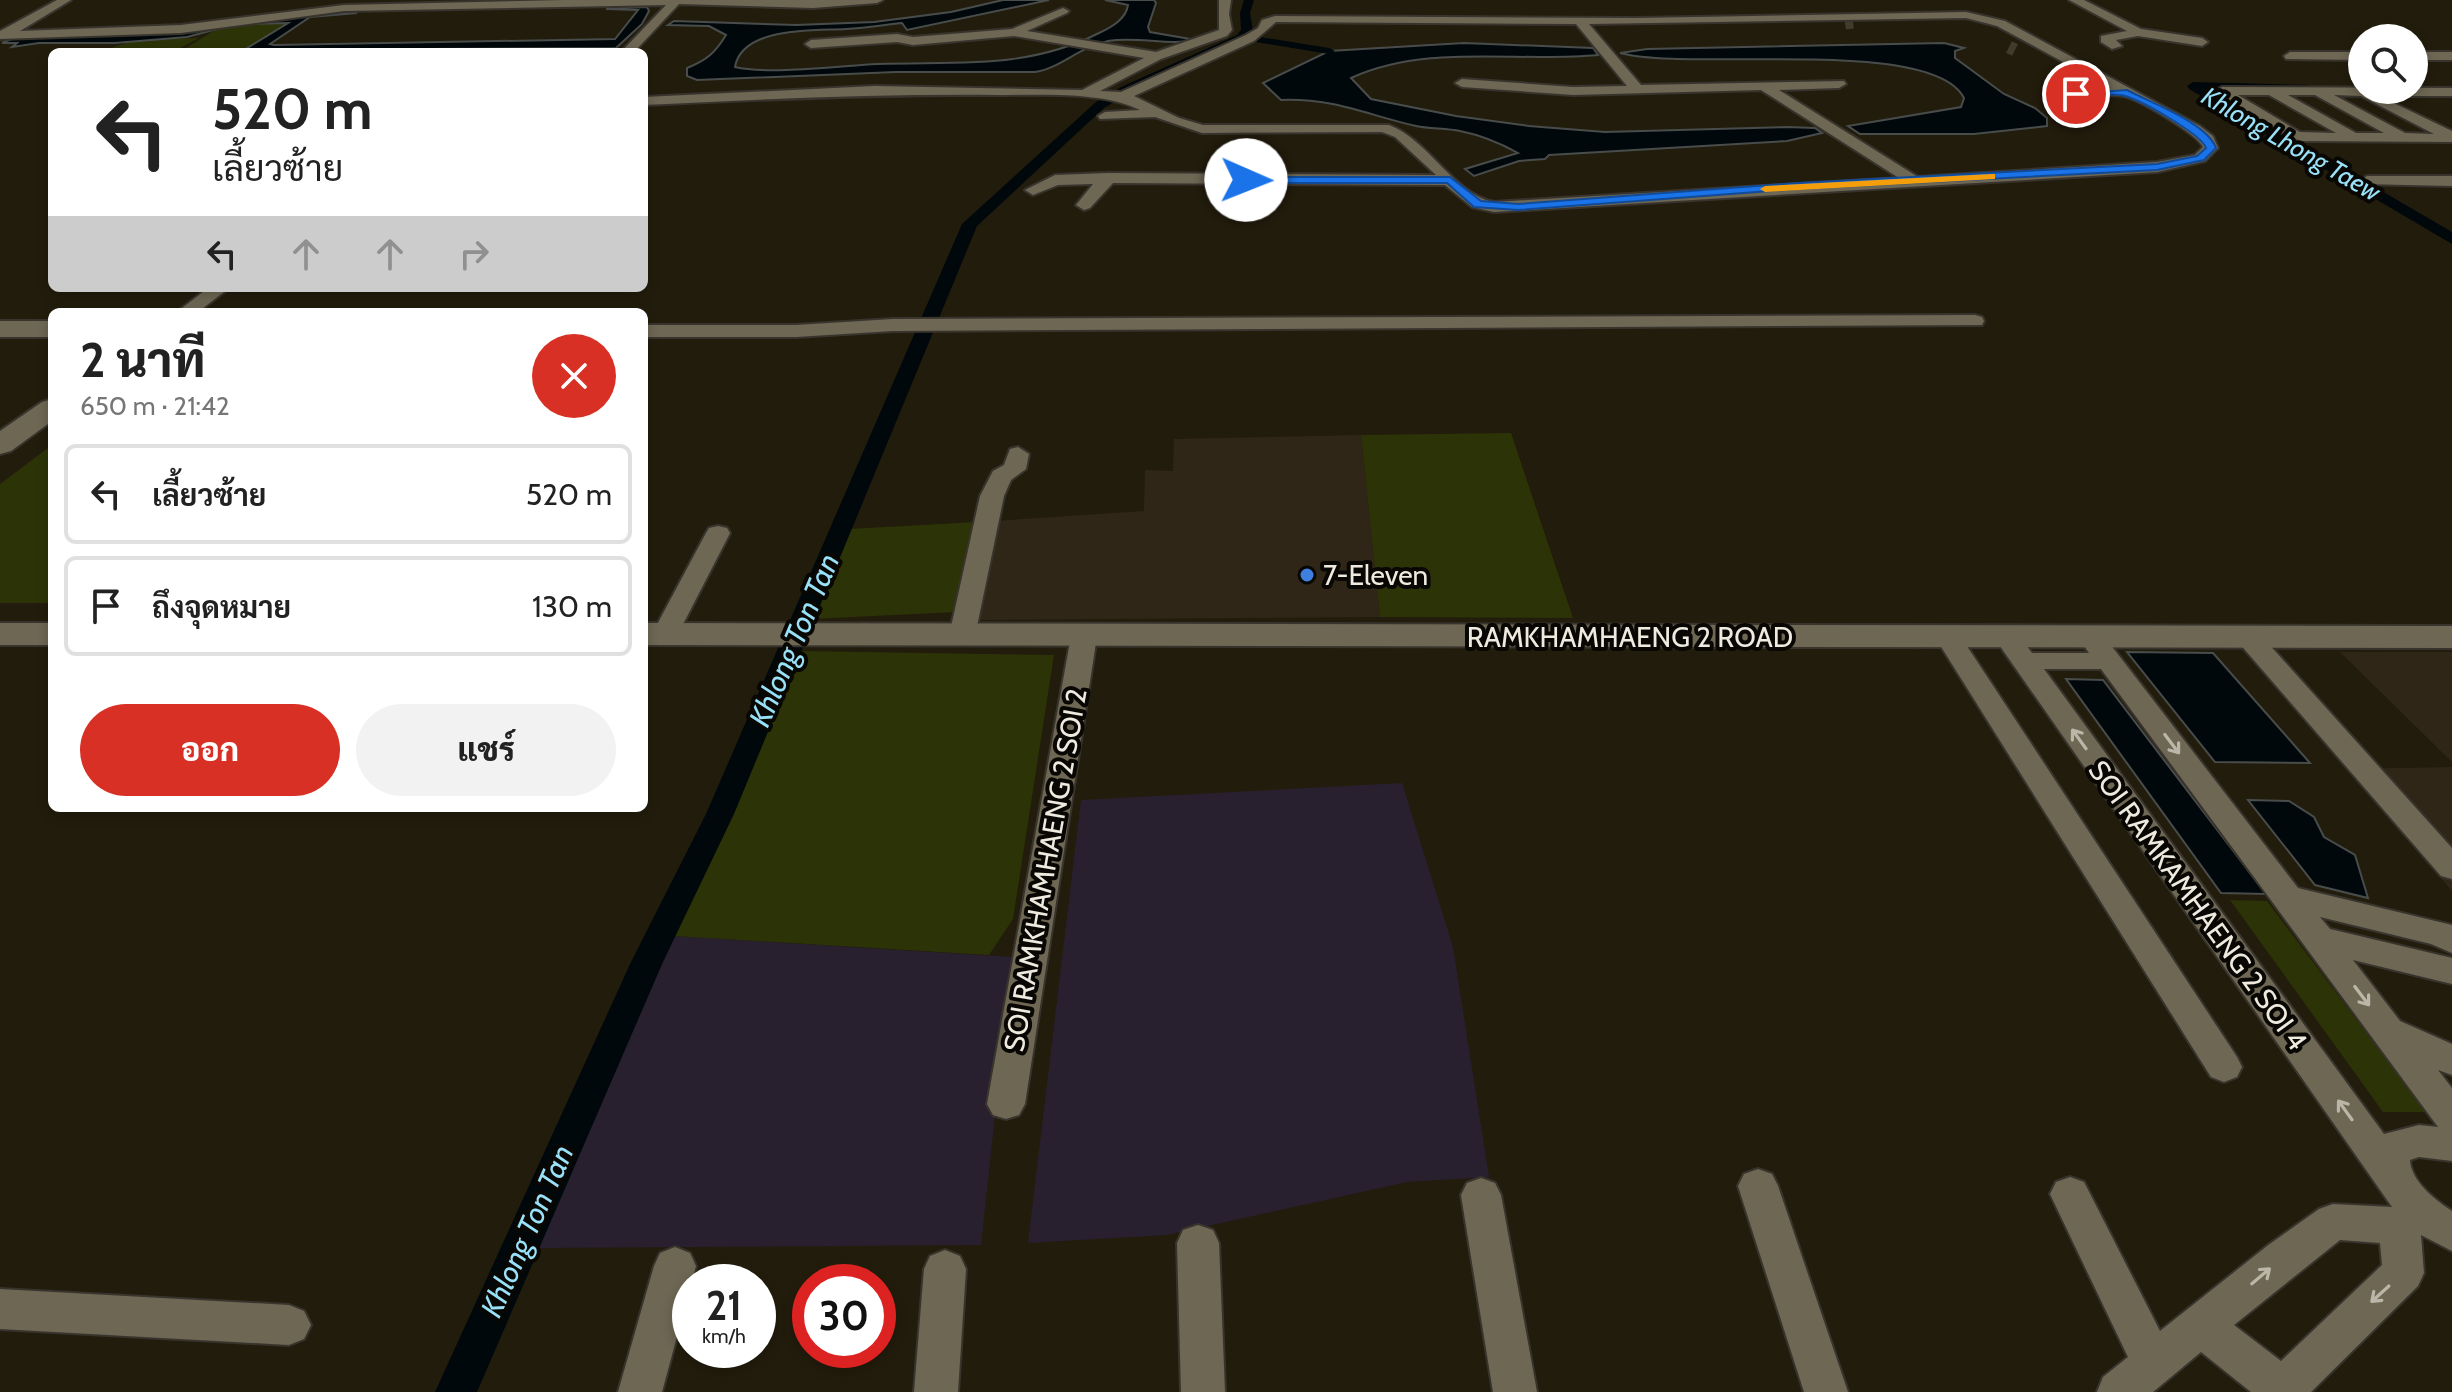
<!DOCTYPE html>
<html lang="th">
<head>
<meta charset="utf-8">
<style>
  body { margin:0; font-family:Cabin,Sarabun,sans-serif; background:#f2f2f2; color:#222; height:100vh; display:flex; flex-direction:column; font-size:30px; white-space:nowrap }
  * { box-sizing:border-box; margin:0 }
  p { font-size:26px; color:#767676 }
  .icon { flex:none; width:44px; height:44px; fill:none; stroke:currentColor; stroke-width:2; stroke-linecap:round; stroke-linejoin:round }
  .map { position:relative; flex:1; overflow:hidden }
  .drawer { position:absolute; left:48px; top:308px; width:600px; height:504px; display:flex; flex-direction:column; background:#fff; border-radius:12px; box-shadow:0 4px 12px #0003 }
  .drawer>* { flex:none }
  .top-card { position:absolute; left:48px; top:48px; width:600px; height:244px; border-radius:12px; box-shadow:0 4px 12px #0003; background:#fff; color:#222; overflow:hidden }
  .controls { position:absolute; left:2348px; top:24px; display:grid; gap:16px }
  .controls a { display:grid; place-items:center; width:80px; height:80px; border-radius:50%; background:#fff; box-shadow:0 4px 12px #0003; font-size:40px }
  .speed { position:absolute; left:672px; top:1264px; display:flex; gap:16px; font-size:40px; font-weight:700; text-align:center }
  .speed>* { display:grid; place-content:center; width:104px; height:104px; border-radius:50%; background:#fff; box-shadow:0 4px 12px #0003; line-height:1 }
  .speed small { font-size:20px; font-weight:400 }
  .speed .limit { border:12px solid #d22; background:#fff; color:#111 }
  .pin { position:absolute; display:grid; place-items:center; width:68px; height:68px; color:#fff; margin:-34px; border:4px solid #fff; border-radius:50%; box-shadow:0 2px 8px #0007 }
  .me { position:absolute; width:88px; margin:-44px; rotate:91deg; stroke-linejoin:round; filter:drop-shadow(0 0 6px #0008) }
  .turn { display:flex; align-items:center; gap:28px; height:168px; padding:0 32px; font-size:36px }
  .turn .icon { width:104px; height:104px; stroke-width:2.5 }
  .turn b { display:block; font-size:56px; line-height:68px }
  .lanes { display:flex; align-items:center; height:76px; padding:0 32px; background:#0003; justify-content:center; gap:40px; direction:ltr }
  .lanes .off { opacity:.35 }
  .round { display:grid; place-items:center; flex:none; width:84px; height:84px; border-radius:42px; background:#f2f2f2 }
  .head { display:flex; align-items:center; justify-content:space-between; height:136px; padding:0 32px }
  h1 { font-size:48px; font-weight:800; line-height:60px }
  .cta { display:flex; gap:16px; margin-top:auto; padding:16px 32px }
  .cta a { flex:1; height:92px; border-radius:48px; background:#d93025; color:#fff; font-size:32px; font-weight:800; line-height:92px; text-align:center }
  .cta a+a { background:#f2f2f2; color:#222 }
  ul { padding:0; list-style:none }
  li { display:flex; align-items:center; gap:24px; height:100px; margin:0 16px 12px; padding:0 16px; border:4px solid #e0e0e0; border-radius:12px }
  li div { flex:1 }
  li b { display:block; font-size:30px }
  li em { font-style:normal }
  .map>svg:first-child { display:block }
  .commercial { fill:#2f2617 }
  .industrial { fill:#28202f }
  .green { fill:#2c3307 }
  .water { fill:#01080b; stroke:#484c4b; stroke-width:2 }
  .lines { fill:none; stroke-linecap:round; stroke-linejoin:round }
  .canal { fill:#01080b; fill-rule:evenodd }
  .street-tunnel { stroke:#413b2c; stroke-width:13; stroke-dasharray:13 6; stroke-linecap:butt }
  .street-casing { stroke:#38342d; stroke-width:4 }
  .secondary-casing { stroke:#38342d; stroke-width:4 }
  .street { fill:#6e6754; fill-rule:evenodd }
  .secondary { fill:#6e6754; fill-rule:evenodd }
  .oneway { stroke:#bbb6a7 }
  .route { fill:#1a73e8; stroke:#114b97; stroke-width:2 }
  .slow { fill:#f59e0b }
  .shop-dot { fill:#3f7fe0; stroke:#090703; stroke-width:3 }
  .labels { text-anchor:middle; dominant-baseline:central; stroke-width:8; stroke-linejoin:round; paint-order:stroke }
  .far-water-label { font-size:26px; font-style:italic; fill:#98e1f8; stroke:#090703 }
  .poi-label { font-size:28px; fill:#eeeadf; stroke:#090703; text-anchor:start }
  .street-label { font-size:28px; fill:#eeeadf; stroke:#090703 }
  .water-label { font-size:30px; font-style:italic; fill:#98e1f8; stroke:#090703 }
</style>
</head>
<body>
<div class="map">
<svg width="2452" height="1392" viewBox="0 0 2452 1392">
  <rect width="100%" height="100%" fill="#221c0c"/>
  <!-- commercial -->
  <g class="commercial">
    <polygon points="1361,435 1380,617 976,620 994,521 1144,511 1145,470 1173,471 1174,439"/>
    <polygon points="2340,652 2452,652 2452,762"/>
    <polygon points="2452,767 2452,891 2348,769"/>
  </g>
  <!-- industrial -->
  <g class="industrial">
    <polygon points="1402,783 1453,947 1489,1177 1407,1182 1167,1235 1028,1243 1081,800"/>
    <polygon points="674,936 1012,957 981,1245 534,1248"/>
  </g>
  <!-- green -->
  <g class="green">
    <polygon points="276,21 288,23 244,50 179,52 220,27"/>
    <polygon points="199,38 175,51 101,51 136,40"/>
    <polygon points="1511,433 1573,618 1380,617 1361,435"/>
    <polygon points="52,445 52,603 0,603 0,484"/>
    <polygon points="976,522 956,612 812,619 849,529"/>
    <polygon points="801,651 1054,655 1013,919 989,955 674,936"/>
    <polygon points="2230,900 2267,901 2426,1112 2383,1112"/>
  </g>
  <!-- water -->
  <g class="water">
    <path d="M 1003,0 L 1049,0 L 907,30 L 902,23 C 884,25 865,28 846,29 C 816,31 742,26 735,67 C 770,75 839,66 877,64 C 956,61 1026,70 1099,33 C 1112,27 1126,19 1128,5 L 1105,0 L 1154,0 L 1156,3 L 1148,27 L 1150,32 L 1196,40 C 1168,46 1137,36 1108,41 C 1079,47 1059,69 1035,72 L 896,72 L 697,80 L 687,76 L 687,68 C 707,60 715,53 726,35 L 709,26 L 668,25 L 674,21 L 796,25 L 874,22 L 951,12 Z"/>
    <polygon points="647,7 649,11 642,24 616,48 244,50 288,23 235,24 311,13 357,13 310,17 270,44 274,45 615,39 638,10 606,9"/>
    <polygon points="217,29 187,37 115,43 39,43 12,47 17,43 2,43 16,37"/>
    <path d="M 1464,43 L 1593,48 L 1598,55 C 1516,63 1428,43 1351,78 L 1371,99 L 1456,116 L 1529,126 L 1605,132 L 1787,127 L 1815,128 L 1822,133 L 1787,141 L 1549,155 L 1545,159 L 1519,161 L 1474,176 L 1465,169 L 1518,153 C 1500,143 1480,135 1460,131 C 1446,128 1430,129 1416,126 C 1367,115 1335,98 1281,100 L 1263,83 L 1329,51 Z"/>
    <path d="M 1944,43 L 1964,48 L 1955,51 L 1955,58 L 2004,94 L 2035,108 L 2047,118 L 2047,126 L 1974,134 L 1860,134 L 1848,126 L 1961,107 L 1964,98 C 1932,36 1690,72 1620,53 L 1647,49 Z"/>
    <polygon points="2127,652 2213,653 2310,763 2215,762"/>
    <polygon points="2066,679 2103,680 2266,894 2221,893"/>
    <polygon points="2248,800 2289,801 2314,817 2324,837 2355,855 2368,898 2315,885"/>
  </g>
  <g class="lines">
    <!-- canal -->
    <g class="canal">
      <polygon points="1244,0 1254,0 1250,13 1253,31 1245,39 1129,93 1104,108 977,226 734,814 663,962 477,1392 435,1392 631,962 706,814 962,224 1096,102 1121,87 1237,35 1241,30 1240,13"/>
      <polygon points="1260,37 1329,48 1335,51 1329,54 1256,42 1254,40"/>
      <polygon points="2193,82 2309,85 2311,88 2305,92 2209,90 2452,232 2452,244 2189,89 2187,86"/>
    </g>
    <!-- street-tunnel -->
    <g class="street-tunnel">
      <polyline points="1845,23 1853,22"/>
      <polyline points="2009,47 2015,50"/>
    </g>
    <defs>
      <g id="street">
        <polygon points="57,0 71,0 20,31 181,25 344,5 564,0 883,0 877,3 813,8 679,4 634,52 621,52 666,5 344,11 181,33 0,39 0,31"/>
        <path d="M 1219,0 L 1231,0 L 1229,14 L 1232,30 L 1227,36 L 1161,59 L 1100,91 L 1121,92 L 1246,35 L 1258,28 L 1262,20 L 1275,16 L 1636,18 L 1966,12 L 2005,21 L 2200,126 L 2213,136 L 2218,148 L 2205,161 L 2157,172 L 1494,212 L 1472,207 L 1445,185 L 1113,183 L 1090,208 L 1084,210 L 1076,205 L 1093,184 L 1058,185 L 1033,195 L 1025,190 L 1055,175 L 1109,173 L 1436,175 L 1395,137 L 1382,132 L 1202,133 L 1155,117 L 1100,119 L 1098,116 L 1105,112 L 1140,110 C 1102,91 1040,95 997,95 C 879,94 762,99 644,105 L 644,97 L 875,86 L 1082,90 L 1144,58 L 1014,36 L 913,45 L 897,42 L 811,48 L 805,44 L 811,40 L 897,34 L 913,37 L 1012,29 L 1063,8 L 1069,11 L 1067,13 L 1027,31 L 1156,52 L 1219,30 ZM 1966,18 L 1997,26 L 2111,88 L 2076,90 L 2071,91 L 2071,97 C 2088,100 2106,93 2123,96 C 2137,98 2199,135 2203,147 L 2195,155 L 2157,162 L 1918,177 L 1779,90 L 1839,88 L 1846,84 L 1844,81 L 1641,85 L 1589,24 ZM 1276,22 L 1576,24 L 1627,86 L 1573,87 L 1462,79 L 1455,83 L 1462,87 L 1573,95 L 1761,90 L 1899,178 L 1494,202 C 1454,195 1429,140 1389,125 L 1203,125 L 1179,118 L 1134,96 L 1254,41 Z"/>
        <polygon points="2069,0 2084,0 2141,29 2202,38 2208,42 2202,46 2138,36 2116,40 2122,46 2112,49 2101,42 2101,36 2127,31"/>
        <polygon points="2290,52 2362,52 2362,60 2286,59 2284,56"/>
        <rect x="2414" y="52" width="38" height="8"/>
        <path d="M 2222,87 L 2452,88 L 2452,96 L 2379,96 L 2452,131 L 2452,142 L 2303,141 L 2290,138 L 2217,94 L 2215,91 ZM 2238,95 L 2269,95 L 2336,133 L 2300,132 ZM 2288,95 L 2315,95 L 2384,133 L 2356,133 ZM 2334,95 L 2361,96 L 2434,134 L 2405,133 Z"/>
        <polygon points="2367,176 2452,176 2452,186 2362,184 2359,181"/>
        <polygon points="208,288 229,288 198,312 177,312"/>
        <polygon points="1975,315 1982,317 1984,321 1982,325 893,331 796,337 644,337 644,325 796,325 893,319"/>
        <polygon points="1018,447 1029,454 1026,469 1011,480 1004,496 975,636 971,642 953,642 949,636 980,496 993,471 1004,465 1010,449"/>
        <polygon points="718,526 727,528 730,533 678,634 674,640 656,640 652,634 706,533 709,528"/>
        <polygon points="1084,628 1093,630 1097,636 1025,1104 1019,1115 1006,1119 993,1115 987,1104 1071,636 1075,630"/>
        <path d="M 2006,628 L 2015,630 L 2032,653 L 2089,653 L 2078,637 L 2082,631 L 2100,631 L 2298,888 L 2452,925 L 2452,953 L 2431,944 L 2320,917 L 2330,929 L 2452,958 L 2452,984 L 2353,960 L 2400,1021 L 2452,1044 L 2452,1075 L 2438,1070 L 2452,1088 L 2452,1161 L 2419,1157 L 2410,1160 C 2411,1181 2435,1200 2452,1211 L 2452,1251 L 2421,1235 L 2424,1273 L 2418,1286 L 2311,1392 L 2251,1392 L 2201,1352 L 2153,1392 L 2097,1392 L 2103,1377 L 2128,1357 L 2050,1194 L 2056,1182 L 2070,1177 L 2084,1182 L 2160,1331 L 2267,1246 L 2319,1209 L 2333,1204 L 2392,1207 L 1993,636 L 1997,630 ZM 2044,669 L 2101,669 L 2438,1127 L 2419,1125 L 2384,1134 ZM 2340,1240 L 2380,1243 L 2382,1265 L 2281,1361 L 2234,1325 Z"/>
        <polygon points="1948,629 1957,631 1961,637 2237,1057 2242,1067 2237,1077 2224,1082 2211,1077 1935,637 1939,631"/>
        <polygon points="2248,629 2257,631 2452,848 2452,879 2441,876 2239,643 2235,637 2239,631"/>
        <polygon points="1758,1169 1772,1174 1778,1186 1848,1392 1804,1392 1738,1186 1744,1174"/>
        <polygon points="1481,1178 1495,1183 1501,1195 1537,1392 1493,1392 1461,1195 1467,1183"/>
        <polygon points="1198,1225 1213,1230 1219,1243 1225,1392 1181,1392 1177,1243 1183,1230"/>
        <polygon points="675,1247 690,1253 696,1266 662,1392 618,1392 654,1266 660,1253"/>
        <polygon points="945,1250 960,1256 966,1269 958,1392 914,1392 924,1269 930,1256"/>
        <polygon points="0,1289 289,1305 304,1311 311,1325 304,1339 289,1345 0,1329"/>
      </g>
      <g id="secondary">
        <rect x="0" y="321" width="52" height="16"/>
        <polygon points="52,399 52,421 11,451 0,454 0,431 42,402"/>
        <rect x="0" y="623" width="52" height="22"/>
        <polygon points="644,623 2452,626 2452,648 644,645"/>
      </g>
    </defs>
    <!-- street casing -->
    <use href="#street" class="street-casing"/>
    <!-- secondary casing -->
    <use href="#secondary" class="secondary-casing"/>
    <!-- street -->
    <use href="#street" class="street"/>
    <!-- secondary -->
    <use href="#secondary" class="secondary"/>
  </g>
  <!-- one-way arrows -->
  <defs><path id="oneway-shaft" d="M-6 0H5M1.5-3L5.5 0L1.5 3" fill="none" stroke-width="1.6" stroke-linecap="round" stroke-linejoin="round" transform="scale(2)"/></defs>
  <g class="oneway">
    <use href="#oneway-shaft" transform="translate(2079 739) rotate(-126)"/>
    <use href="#oneway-shaft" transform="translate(2172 744) rotate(53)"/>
    <use href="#oneway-shaft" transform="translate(2362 996) rotate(53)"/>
    <use href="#oneway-shaft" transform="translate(2345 1110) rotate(-126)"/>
    <use href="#oneway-shaft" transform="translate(2261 1276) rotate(-40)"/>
    <use href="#oneway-shaft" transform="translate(2380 1294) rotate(138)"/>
  </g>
  <!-- route -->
  <path class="route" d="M 2127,90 C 2151,103 2207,123 2216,148 L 2204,160 L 2157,170 L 1798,189 L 1518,210 L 1474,207 L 1447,183 L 1246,183 L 1241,180 L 1246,177 L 1450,177 L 1481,201 L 1518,204 L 1798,183 L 2157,164 L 2197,156 L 2206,148 C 2201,134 2137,97 2121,95 C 2107,93 2090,96 2076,97 L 2072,94 Z"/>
  <!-- slow -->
  <polygon class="slow" points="1992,174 1995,174 1995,179 1765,192 1760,189 1765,186"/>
  <!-- markers -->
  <circle class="shop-dot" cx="1307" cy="575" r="8"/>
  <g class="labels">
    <!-- far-water labels -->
    <g class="far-water-label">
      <text transform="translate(2291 144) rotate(30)">Khlong Lhong Taew</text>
    </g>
    <!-- poi labels -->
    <g class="poi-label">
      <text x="1323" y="575">7-Eleven</text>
    </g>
    <!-- street labels -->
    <g class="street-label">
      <text x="1630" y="637">RAMKHAMHAENG 2 ROAD</text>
      <text transform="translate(1045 870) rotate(-80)">SOI RAMKHAMHAENG 2 SOI 2</text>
      <text transform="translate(2198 905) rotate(54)">SOI RAMKAMHAENG 2 SOI 4</text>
    </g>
    <!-- water labels -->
    <g class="water-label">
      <text transform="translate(794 640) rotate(-67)">Khlong Ton Tan</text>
      <text transform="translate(527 1231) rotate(-66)">Khlong Ton Tan</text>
    </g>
  </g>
</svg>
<div class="controls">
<a><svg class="icon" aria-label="search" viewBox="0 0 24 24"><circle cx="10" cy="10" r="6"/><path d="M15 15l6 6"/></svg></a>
</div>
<div class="speed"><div>21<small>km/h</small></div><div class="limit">30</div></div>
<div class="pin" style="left:2076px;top:94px;background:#d93025"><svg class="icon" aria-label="arrive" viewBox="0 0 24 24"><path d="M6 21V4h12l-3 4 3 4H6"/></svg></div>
<svg class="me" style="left:1246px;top:180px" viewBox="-20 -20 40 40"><circle r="19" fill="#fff"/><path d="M0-13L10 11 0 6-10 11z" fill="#1a73e8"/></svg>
<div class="top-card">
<div class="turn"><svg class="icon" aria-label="left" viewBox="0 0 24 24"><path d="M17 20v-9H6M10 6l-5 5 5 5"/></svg><div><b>520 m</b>เลี้ยวซ้าย</div></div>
<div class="lanes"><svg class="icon" aria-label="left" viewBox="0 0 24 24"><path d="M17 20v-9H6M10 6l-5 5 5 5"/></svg><svg class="icon off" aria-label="ahead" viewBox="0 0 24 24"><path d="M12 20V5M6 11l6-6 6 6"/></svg><svg class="icon off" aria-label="ahead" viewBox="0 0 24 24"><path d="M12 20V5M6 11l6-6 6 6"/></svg><svg class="icon off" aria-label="right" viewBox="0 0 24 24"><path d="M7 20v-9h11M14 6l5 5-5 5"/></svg></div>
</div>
<section class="drawer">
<div class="head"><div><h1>2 นาที</h1><p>650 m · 21:42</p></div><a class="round" style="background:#d93025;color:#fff"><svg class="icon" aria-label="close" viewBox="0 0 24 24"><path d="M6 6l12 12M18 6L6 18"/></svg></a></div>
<ul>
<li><svg class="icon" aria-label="left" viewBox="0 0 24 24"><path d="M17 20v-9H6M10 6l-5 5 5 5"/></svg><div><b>เลี้ยวซ้าย</b></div><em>520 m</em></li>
<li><svg class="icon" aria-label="arrive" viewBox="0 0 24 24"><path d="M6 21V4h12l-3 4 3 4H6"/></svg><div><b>ถึงจุดหมาย</b></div><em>130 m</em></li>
</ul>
<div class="cta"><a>ออก</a><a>แชร์</a></div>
</section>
</div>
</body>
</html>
